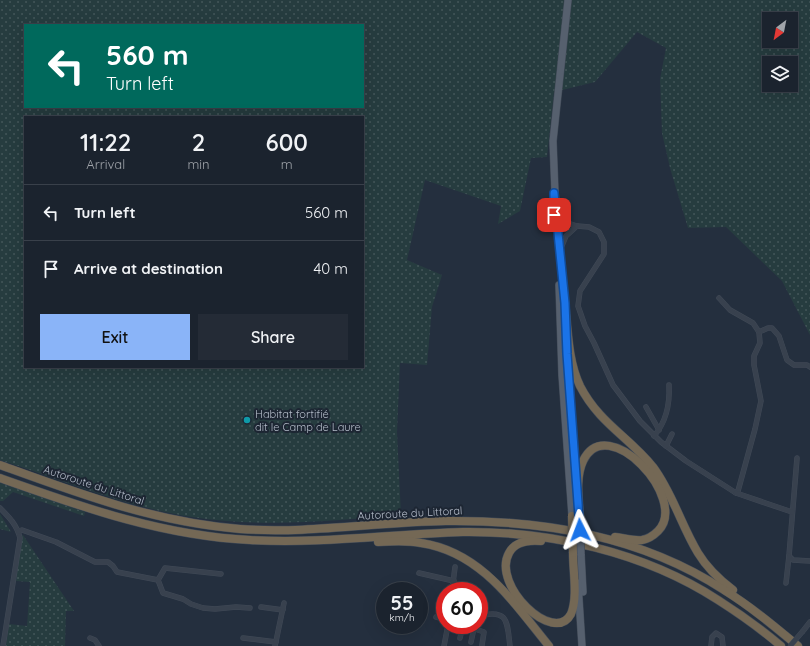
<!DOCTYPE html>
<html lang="en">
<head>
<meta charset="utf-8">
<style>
  body { margin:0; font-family:Quicksand,sans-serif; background:#242b36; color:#f1f3f6; height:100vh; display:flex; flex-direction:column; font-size:15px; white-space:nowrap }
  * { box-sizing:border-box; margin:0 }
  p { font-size:13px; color:#a0a4aa }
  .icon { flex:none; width:22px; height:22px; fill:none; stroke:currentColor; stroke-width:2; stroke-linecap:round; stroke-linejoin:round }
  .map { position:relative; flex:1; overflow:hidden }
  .details { position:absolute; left:24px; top:116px; width:340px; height:252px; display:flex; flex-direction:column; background:#1b232e; border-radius:0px; box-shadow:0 4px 16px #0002,0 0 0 1px #39404a }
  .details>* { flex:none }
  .guide { position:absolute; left:24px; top:24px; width:340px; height:84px; border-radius:0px; box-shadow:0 4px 16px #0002,0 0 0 1px #39404a; background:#00695c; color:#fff; overflow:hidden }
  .needle { width:26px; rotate:212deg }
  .fabs { position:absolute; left:762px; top:12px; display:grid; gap:8px }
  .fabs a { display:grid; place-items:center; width:36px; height:36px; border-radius:0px; background:#1b232e; box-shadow:0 4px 16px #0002,0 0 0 1px #39404a; font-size:20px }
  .speed { position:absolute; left:376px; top:582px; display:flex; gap:8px; font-size:20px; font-weight:700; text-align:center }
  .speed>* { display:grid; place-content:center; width:52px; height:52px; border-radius:50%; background:#1b232e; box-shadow:0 4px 16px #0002,0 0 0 1px #39404a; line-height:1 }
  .speed small { font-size:10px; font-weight:400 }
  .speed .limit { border:6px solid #d22; background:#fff; color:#111 }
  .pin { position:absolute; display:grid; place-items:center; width:34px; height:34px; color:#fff; margin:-17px; border-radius:8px; box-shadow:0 2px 6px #0006 }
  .me { position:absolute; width:44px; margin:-22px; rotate:357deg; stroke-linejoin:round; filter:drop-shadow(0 0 3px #0008) }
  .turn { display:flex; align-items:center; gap:14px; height:84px; padding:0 16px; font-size:18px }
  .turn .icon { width:52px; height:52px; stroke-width:2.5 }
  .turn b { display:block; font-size:28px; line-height:34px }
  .eta { display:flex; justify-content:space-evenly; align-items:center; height:68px; text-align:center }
  .eta b { font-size:24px; font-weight:600; line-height:28px }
  .action { display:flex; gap:8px; margin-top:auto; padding:8px 16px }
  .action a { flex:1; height:46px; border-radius:0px; background:#8ab4f8; color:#111; font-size:16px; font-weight:600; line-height:46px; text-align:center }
  .action a+a { background:#242b36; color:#f1f3f6 }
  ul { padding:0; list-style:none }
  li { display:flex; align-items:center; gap:12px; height:56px; padding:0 16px; border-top:1px solid #39404a }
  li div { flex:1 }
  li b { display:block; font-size:15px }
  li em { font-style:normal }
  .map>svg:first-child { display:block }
  .grass { fill:url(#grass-dots); fill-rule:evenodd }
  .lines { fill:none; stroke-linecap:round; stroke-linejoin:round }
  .minor-casing { stroke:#414a57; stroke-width:5.5 }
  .primary-casing { stroke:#414a57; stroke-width:8 }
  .motorway-casing { stroke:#434c59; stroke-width:9 }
  .minor { stroke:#38414e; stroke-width:4.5 }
  .primary { stroke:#56606e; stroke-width:7 }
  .motorway { stroke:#746855; stroke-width:8 }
  .minor-bridge-casing { stroke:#414a57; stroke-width:5.5; stroke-linecap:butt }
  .primary-bridge-casing { stroke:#414a57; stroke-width:8; stroke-linecap:butt }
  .motorway-bridge-casing { stroke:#434c59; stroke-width:9; stroke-linecap:butt }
  .minor-bridge { stroke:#38414e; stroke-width:4.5 }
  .primary-bridge { stroke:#56606e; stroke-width:7 }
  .motorway-bridge { stroke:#746855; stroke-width:8 }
  .route-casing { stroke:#114b97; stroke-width:10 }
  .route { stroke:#1a73e8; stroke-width:7 }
  .culture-dot { fill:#0f9aa8; stroke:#1d2633; stroke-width:1.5 }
  .labels { text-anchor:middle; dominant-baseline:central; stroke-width:4; stroke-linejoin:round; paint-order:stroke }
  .poi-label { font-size:11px; fill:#b4bcc9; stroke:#1d2633; text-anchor:start }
  .street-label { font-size:11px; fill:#b4bcc9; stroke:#1d2633 }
</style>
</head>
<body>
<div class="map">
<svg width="810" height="646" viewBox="0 0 810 646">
  <defs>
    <pattern id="grass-dots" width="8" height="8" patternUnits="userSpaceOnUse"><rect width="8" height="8" fill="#263c3f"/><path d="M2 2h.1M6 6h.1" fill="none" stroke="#435659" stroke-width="1.8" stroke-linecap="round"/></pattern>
  </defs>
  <rect width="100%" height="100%" fill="#242f3e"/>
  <!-- grass -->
  <g class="grass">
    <path d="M 0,0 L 810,0 L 810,335 L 782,281 L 726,227 L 688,228 L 670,168 L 662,133 L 660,79 L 666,48 L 637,32 L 595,82 L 554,92 L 547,157 L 531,158 L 520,211 L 498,224 L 501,206 L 425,180 L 407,260 L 442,275 L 432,307 L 427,365 L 400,363 L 397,432 L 401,515 C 331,521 262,528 192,517 C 126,507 63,480 0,460 ZM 769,19 L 791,19 L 791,41 L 769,41 ZM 25,25 L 363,25 L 363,107 L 25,107 ZM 769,63 L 791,63 L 791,85 L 769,85 ZM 25,117 L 363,117 L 363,367 L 25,367 Z"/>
    <polygon points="0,483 85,512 84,516 13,492 3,501 0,501"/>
    <polygon points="0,514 11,532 0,529"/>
    <polygon points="23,535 74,611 66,611 65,646 6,646 9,624 27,626 30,582 16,581 21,536"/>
  </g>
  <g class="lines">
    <defs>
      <g id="minor">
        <polyline points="555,221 558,220 577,226 566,236 561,248"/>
        <polyline points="577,226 589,227 599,232 604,242 604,254 580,291 578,306 585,326 594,343 613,385 640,421 661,442 686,461 736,493 738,491 755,429 761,401 754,365 754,356 760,343 759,332 753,323 730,310 719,298"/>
        <polyline points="759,332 768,328 772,328 779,336 787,360 794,365 807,365 810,367"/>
        <polyline points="646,407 659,430"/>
        <path d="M 654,436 C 667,421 670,404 669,385"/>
        <polyline points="666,446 672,434"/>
        <polyline points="797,458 789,556 793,560 810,561"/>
        <polyline points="736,493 792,512"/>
        <path d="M 0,508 C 9,517 17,525 20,538 L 3,646"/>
        <polyline points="19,531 22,530 56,542 95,562 108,562 113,566 117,572 158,580 165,568 221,574"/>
        <polyline points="419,573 454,581"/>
        <polyline points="158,580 163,593 183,599 191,604 203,608 215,609 236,607 250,608"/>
        <polyline points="786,583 789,556"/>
        <polyline points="452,591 455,567"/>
        <polyline points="261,607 283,610"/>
        <path d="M 479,616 C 509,608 507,623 510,646"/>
        <polyline points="436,617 445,619"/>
        <polyline points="463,625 484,632 482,645"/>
        <polyline points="803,631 810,622"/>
        <polyline points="90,638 95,640 99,646"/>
        <polyline points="243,638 276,642"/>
        <polyline points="460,638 463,625"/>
        <polyline points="471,642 474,628"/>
        <polyline points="275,646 284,603"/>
        <polyline points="444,646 448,625"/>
        <polyline points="711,646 712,637 716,633 722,637 723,646"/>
      </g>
      <g id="primary">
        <polyline points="559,285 562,375 572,516"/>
        <polyline points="565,308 555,193 553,141 568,0"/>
        <polyline points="567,351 576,480"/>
        <polyline points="581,554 583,592"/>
        <polyline points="578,583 582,646"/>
      </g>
      <g id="motorway">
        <path d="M 565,303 C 568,331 568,361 580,386 C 599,423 629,437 653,467 C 673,494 681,525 698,553 C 707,568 720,580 733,590"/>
        <path d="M 0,465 C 80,494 154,522 240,529 C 308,534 377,522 446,521 C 544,520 641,536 724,590 C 750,606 774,626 798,646"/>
        <path d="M 0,478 C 82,507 162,536 250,540 C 321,544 392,534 463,532 C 551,531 644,552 718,600 C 740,614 761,629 781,646"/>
        <path d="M 580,518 C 579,501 575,478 583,461 C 607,410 690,499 658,531 C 654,535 648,539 642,540 C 634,541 624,538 615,537"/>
        <path d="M 541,541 C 529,540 515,541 509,553 C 491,585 554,646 571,614 C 578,598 573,571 573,553"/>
        <path d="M 378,542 C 392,541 407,540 421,543 C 481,552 513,602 549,646"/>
      </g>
    </defs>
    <!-- minor casing -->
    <use href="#minor" class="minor-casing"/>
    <!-- primary casing -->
    <use href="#primary" class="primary-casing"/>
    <!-- motorway casing -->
    <use href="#motorway" class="motorway-casing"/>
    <!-- minor -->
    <use href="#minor" class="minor"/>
    <!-- primary -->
    <use href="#primary" class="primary"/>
    <!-- motorway -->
    <use href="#motorway" class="motorway"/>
    <defs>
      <polyline id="minor-bridge" points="790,646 803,631"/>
      <polyline id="primary-bridge" points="580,518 581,554"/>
      <polyline id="motorway-bridge" points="572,516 573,553"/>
    </defs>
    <!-- minor-bridge casing -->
    <use href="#minor-bridge" class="minor-bridge-casing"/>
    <!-- primary-bridge casing -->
    <use href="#primary-bridge" class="primary-bridge-casing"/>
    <!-- motorway-bridge casing -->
    <use href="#motorway-bridge" class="motorway-bridge-casing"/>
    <!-- minor-bridge -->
    <use href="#minor-bridge" class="minor-bridge"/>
    <!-- primary-bridge -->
    <use href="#primary-bridge" class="primary-bridge"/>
    <!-- motorway-bridge -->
    <use href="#motorway-bridge" class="motorway-bridge"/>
  </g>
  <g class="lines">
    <defs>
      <polyline id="route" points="554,215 554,193 565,303 567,354 580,530"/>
    </defs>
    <!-- route casing -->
    <use href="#route" class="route-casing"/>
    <!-- route -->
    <use href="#route" class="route"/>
  </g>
  <!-- markers -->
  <circle class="culture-dot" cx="247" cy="420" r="4"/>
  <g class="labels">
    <!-- poi labels -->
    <g class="poi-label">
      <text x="255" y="414">Habitat fortifié<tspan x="255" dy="13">dit le Camp de Laure</tspan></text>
    </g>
    <!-- street labels -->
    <g class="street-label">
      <text transform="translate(94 485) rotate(18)">Autoroute du Littoral</text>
      <text transform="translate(410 513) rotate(-3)">Autoroute du Littoral</text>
    </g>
  </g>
</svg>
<div class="fabs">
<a><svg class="needle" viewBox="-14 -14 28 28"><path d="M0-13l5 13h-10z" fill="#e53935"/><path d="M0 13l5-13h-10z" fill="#a0a4aa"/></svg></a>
<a><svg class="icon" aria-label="layers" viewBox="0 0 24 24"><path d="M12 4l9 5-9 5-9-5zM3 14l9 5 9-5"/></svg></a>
</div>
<div class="speed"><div>55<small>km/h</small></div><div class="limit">60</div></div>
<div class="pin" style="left:554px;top:215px;background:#d93025"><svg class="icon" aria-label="arrive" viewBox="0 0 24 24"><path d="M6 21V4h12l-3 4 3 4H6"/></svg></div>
<svg class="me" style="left:580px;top:530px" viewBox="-20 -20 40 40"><path d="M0-17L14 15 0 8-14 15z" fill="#1a73e8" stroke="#fff" stroke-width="4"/></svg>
<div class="guide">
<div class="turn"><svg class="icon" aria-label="left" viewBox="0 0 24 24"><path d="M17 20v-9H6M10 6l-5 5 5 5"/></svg><div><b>560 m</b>Turn left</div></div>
</div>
<section class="details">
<div class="eta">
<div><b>11:22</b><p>Arrival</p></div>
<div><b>2</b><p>min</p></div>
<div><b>600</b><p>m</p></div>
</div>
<ul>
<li><svg class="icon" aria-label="left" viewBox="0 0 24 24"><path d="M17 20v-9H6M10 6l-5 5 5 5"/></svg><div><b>Turn left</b></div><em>560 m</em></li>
<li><svg class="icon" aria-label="arrive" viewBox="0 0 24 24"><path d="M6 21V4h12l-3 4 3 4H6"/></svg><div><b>Arrive at destination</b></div><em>40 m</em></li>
</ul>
<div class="action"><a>Exit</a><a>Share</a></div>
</section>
</div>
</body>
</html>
